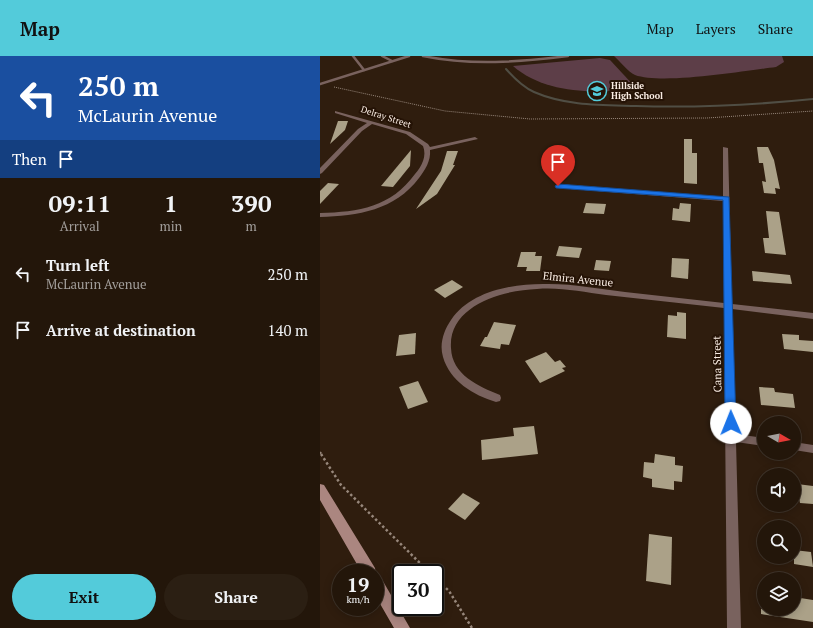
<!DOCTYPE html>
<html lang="en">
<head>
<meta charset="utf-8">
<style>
  body { margin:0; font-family:"PT Serif",serif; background:#2b1f13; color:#f1f3f6; height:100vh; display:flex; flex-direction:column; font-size:15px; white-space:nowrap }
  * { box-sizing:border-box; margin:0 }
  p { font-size:13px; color:#a39f9c }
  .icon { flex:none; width:22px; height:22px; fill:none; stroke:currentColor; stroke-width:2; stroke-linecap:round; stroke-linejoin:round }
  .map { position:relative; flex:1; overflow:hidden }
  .drawer { display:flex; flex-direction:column; background:#23160a; width:320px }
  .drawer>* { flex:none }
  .top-card { background:#1a4fa0; color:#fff; overflow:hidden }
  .needle { width:26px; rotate:99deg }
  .controls { position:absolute; left:437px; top:360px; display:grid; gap:8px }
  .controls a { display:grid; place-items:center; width:44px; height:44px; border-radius:50%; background:#23160a; box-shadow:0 2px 10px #0003,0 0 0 1px #40352b; font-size:20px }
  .speed { position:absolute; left:12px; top:508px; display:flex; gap:8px; font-size:20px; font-weight:700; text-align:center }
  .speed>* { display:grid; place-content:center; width:52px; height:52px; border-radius:50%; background:#23160a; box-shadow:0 2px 10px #0003,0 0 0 1px #40352b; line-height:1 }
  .speed small { font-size:10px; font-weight:400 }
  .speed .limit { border:2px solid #111; border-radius:6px; background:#fff; color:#111 }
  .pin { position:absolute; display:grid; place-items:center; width:34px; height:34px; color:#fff; margin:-41px -17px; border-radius:50% 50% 50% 0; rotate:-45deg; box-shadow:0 0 4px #0007 }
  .pin .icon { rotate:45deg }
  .me { position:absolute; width:44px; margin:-22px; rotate:359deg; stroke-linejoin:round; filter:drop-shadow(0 0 3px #0008) }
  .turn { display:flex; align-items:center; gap:14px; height:84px; padding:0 12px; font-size:18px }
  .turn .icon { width:52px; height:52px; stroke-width:2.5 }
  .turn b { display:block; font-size:28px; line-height:34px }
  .then { display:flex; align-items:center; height:38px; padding:0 12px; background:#0003; gap:8px; font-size:15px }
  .eta { display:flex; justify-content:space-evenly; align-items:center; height:68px; text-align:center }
  .eta b { font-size:24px; font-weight:700; line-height:28px }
  .action { display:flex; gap:8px; margin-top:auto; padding:8px 12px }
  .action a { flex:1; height:46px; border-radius:24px; background:#53cbda; color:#111; font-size:16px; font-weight:700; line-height:46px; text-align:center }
  .action a+a { background:#2b1f13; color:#f1f3f6 }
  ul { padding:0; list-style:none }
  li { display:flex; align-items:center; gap:12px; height:56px; padding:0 12px }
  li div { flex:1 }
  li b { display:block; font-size:15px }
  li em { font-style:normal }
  header { display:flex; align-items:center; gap:24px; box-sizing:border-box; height:56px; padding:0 20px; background:#53cbda; color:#111 }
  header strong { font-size:19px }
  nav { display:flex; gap:22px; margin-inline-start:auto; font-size:14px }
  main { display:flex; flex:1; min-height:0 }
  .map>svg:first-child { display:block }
  .green { fill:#5d3e48 }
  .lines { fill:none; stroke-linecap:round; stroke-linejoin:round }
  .stream { stroke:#504e44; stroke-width:2 }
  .building { fill:#aba188 }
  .path-far2 { stroke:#97877b; stroke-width:1; stroke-dasharray:1 1; stroke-linecap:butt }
  .path-far1 { stroke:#97877b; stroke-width:2; stroke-dasharray:2 2; stroke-linecap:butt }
  .path { stroke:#97877b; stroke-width:2.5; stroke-dasharray:2.5 2.5; stroke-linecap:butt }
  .lane { stroke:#79625e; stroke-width:2.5 }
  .street { fill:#79625e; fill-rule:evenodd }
  .secondary { fill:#ab8680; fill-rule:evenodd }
  .route { fill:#1a73e8; stroke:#114b97 }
  .labels { text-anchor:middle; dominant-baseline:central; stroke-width:4; stroke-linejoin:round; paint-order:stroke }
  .far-poi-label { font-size:9px; font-weight:bold; fill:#f9ece3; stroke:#251306; text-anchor:start }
  .far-street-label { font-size:9px; fill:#f9ece3; stroke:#251306 }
  .street-label { font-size:11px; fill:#f9ece3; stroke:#251306 }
</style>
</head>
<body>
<header>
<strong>Map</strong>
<nav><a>Map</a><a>Layers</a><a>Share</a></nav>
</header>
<main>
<section class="drawer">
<div class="top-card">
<div class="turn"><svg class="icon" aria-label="left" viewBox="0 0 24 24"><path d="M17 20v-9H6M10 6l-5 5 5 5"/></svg><div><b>250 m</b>McLaurin Avenue</div></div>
<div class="then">Then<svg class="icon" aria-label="arrive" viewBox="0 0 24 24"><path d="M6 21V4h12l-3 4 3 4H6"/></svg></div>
</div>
<div class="eta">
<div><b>09:11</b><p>Arrival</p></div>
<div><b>1</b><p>min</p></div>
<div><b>390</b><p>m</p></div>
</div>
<ul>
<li><svg class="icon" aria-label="left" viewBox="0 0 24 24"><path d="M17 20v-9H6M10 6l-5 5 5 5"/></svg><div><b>Turn left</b><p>McLaurin Avenue</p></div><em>250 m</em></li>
<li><svg class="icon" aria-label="arrive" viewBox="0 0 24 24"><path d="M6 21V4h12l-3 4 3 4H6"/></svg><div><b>Arrive at destination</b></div><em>140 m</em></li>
</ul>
<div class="action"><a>Exit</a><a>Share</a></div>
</section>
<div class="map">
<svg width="493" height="572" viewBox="0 0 493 572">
  <rect width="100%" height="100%" fill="#2f1d0e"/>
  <!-- green -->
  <g class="green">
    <path d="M 294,0 L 462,0 L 464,6 L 456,11 C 424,15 342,29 315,19 C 308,16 300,5 294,0 Z"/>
    <path d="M 280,2 L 290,4 L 316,32 C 276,38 225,38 193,10 Z"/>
  </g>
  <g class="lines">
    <!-- stream -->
    <path class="stream" d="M 186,13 C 194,22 203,31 214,36 C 246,50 282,49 316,50 C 375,52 434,49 493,43"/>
  </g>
  <!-- building -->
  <g class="building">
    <polygon points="18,65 28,65 25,74 10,88"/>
    <polygon points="364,83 372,83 372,97 377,97 377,128 364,127"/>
    <polygon points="437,91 448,91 454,104 460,133 455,132 456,138 444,137 442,125 446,126 443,107 439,107"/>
    <polygon points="91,94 90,110 73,131 61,130"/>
    <polygon points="127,95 138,95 133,109 135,109 117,138 96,153 121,115"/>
    <polygon points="8,127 19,128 0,148 0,135"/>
    <polygon points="266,147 286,148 284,158 263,157"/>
    <polygon points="360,147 371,148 370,166 352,164 353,152 359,153"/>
    <polygon points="446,155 459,156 466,199 445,197 443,182 449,182"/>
    <polygon points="239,190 262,192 259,202 236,200"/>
    <polygon points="201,196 216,196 215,200 222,200 220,215 206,215 207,211 197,211"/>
    <polygon points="352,202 369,203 368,223 351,221"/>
    <polygon points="276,204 291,205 289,215 274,214"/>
    <polygon points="432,215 470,219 472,228 433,225"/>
    <polygon points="132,224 143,231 125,242 114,234"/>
    <polygon points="357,256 366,257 366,283 347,281 348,259 357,260"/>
    <polygon points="174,266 196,269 189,289 181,288 180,293 160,290 165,281 167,281"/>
    <polygon points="96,277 95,298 76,300 79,279"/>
    <polygon points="462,278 479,279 479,284 493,285 493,296 464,293"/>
    <polygon points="226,296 235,306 240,304 246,311 242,312 245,315 220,327 205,305"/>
    <polygon points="98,325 108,346 88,353 79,331"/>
    <polygon points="439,331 454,332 455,336 473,338 475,352 441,349"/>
    <polygon points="214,370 218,398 162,404 161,384 194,380 193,372"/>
    <polygon points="335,398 355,401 355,409 363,410 362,426 354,425 354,434 332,431 332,423 323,421 324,406 334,407"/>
    <polygon points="477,428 493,430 493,448 480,447"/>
    <polygon points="143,437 160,447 145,464 128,453"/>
    <polygon points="329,478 352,481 351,529 326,525"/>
    <polygon points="474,494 491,496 493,511 474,508"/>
    <polygon points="474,541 493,544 493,566 441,558 441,553 474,553"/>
  </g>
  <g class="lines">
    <!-- path-far2 -->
    <polyline class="path-far2" points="14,31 125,55 210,63 387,62 493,55"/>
    <!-- path-far1 -->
    <polyline class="path-far1" points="0,396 2,399"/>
    <!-- path -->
    <g class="path">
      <polyline points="1,398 21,429 110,517"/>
      <polyline points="115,522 129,535 152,572"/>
    </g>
    <!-- lane -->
    <g class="lane">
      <polyline points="33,0 44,14"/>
      <polyline points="62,0 72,5"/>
      <path d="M 103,0 C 152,10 199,6 248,0"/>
      <polyline points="0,28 89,0"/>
    </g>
    <!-- street -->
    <g class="street">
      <path d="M 15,55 L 90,76 L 108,88 L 110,91 L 155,81 L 158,83 L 110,94 C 111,105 105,114 99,122 C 75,154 38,160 0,161 L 0,157 C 39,156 71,151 95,118 C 102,110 107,100 103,90 L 86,78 L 52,68 L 42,75 L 2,117 L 0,118 L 0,112 L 38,73 L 47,67 L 15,57 Z"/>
      <path d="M 403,91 L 408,92 L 412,248 L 493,257 L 493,263 L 412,253 L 416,378 L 444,382 L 444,390 L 416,386 L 421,572 L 407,572 L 404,252 C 365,248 325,243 286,239 C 263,236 240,231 217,233 C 184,234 128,249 131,292 C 132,319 158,330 180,339 L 181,342 L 180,345 L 176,346 C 153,339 130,325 123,301 C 119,288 124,274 131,264 C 151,234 196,227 229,228 C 254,228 280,233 305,236 C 338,240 371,243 404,247 L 403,145 L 238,132 L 235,130 L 238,128 L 403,141 Z"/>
      <polygon points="474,386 493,389 493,397 474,394"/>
    </g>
    <!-- secondary -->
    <polygon class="secondary" points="0,428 4,429 55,512 56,519 60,520 90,572 74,572 55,539 55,517 42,517 0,444"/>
  </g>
  <!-- route -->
  <polygon class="route" points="238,128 409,141 416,367 414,369 407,369 405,367 403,144 236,132 235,130"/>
  <!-- icons -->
  <defs>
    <symbol id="school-ring" viewBox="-11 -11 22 22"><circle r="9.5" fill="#251306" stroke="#53cbda" stroke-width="1.5"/><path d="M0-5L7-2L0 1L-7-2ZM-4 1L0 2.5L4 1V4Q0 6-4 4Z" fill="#53cbda"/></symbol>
  </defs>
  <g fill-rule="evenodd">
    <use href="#school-ring" x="266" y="24" width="22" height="22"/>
  </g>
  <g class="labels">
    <!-- far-poi labels -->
    <g class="far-poi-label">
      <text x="291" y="30">Hillside<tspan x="291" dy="10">High School</tspan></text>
    </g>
    <!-- far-street labels -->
    <g class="far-street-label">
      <text transform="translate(66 61) rotate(18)">Delray Street</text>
    </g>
    <!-- street labels -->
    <g class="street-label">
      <text transform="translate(258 223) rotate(6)">Elmira Avenue</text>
      <text transform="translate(397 308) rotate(-91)">Cana Street</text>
    </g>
  </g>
</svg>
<div class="controls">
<a><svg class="needle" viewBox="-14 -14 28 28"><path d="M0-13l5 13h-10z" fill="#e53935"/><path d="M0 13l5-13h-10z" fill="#a39f9c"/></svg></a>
<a><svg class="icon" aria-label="sound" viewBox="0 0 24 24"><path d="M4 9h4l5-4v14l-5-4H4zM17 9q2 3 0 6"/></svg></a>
<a><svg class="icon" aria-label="search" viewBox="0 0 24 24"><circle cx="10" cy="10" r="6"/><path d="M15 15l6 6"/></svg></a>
<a><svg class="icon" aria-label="layers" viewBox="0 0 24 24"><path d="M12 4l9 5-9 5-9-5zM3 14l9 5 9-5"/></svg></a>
</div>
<div class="speed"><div>19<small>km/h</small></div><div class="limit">30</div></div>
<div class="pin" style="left:238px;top:130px;background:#d93025"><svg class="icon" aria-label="arrive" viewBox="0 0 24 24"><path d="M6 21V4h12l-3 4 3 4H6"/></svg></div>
<svg class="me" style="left:411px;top:367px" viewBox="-20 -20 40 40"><circle r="19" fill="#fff"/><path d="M0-13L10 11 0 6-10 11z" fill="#1a73e8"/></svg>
</div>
</main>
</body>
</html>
